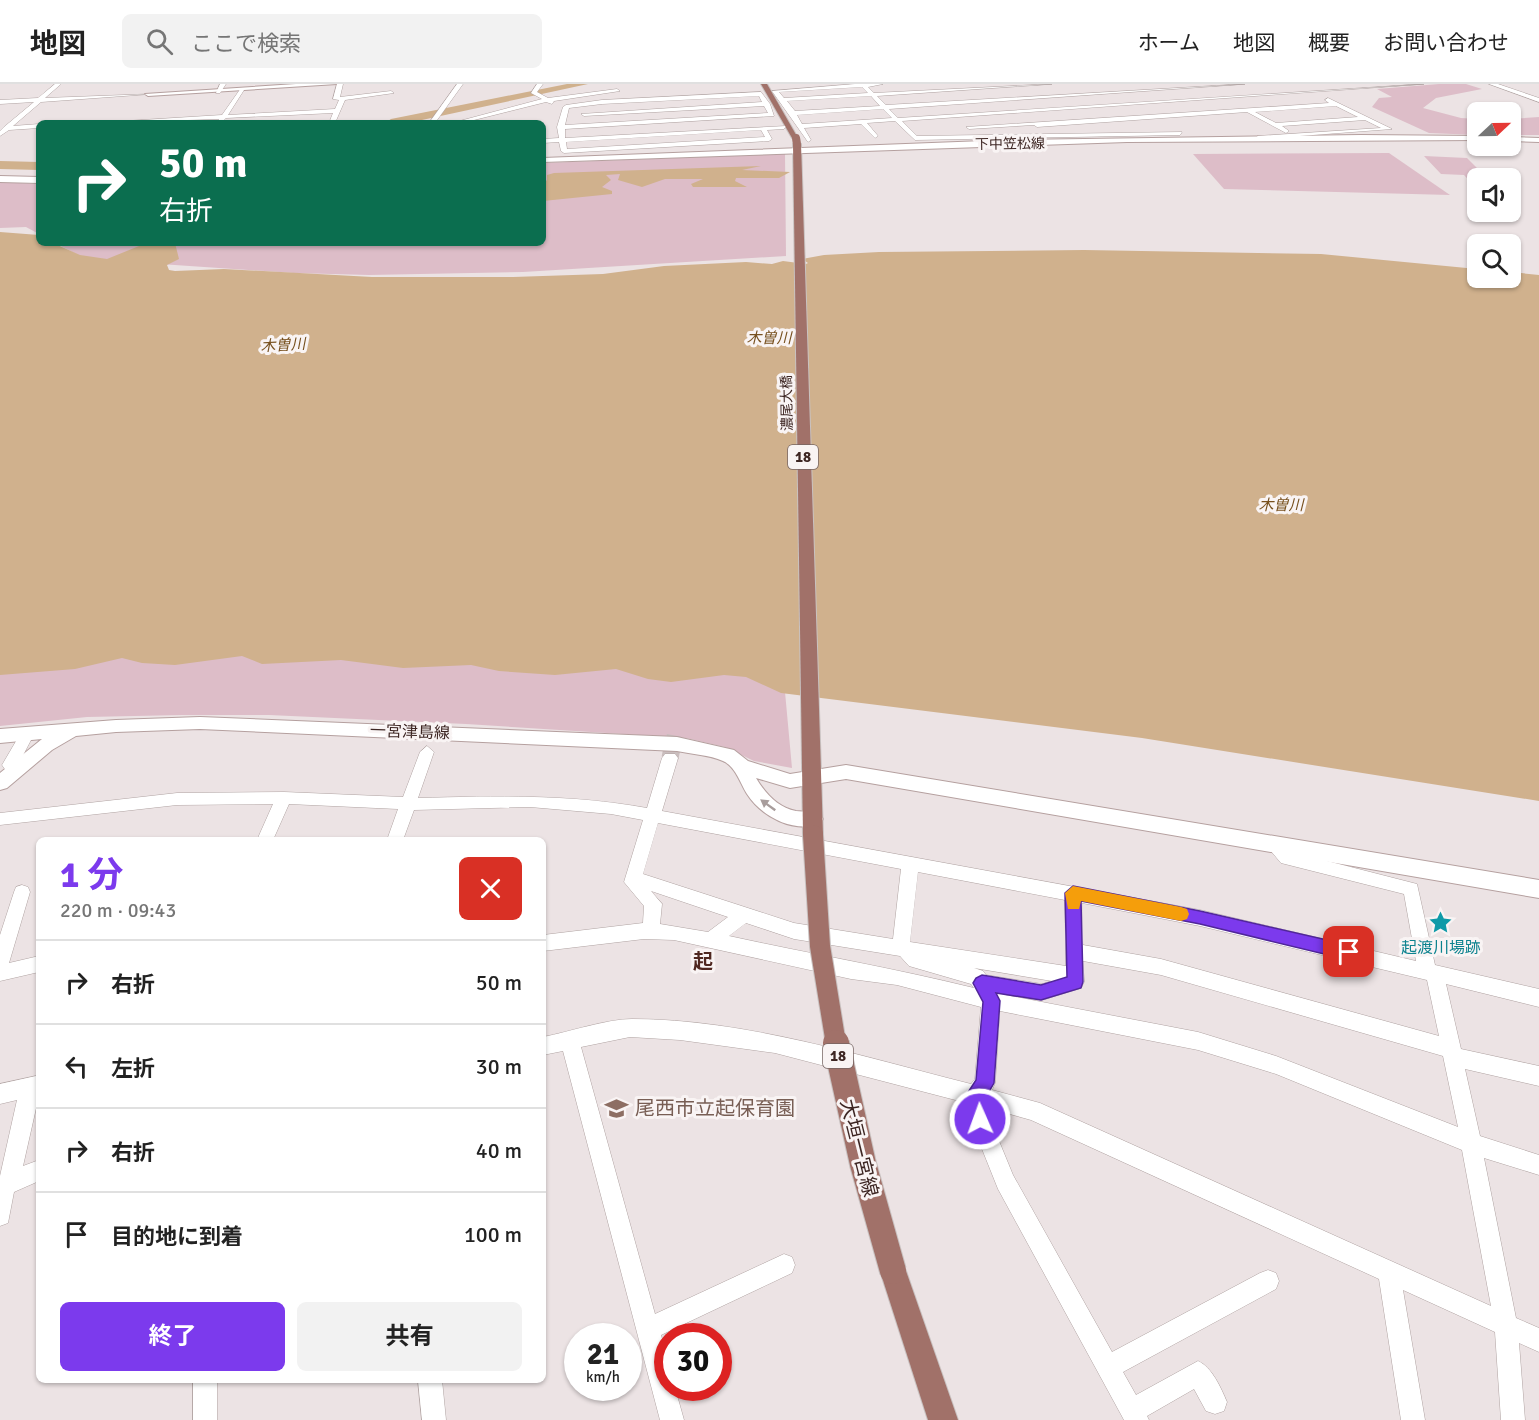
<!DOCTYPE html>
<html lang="ja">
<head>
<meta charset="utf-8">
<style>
  body { margin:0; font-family:Signika,"Noto Sans JP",sans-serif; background:#f2f2f2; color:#222; height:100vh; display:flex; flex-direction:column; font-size:22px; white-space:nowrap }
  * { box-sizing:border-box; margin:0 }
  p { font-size:20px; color:#767676 }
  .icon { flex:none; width:33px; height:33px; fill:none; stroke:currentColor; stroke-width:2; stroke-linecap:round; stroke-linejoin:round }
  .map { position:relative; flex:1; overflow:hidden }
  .details { position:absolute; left:36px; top:753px; width:510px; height:546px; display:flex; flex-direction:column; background:#fff; border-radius:9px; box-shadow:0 2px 4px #0004 }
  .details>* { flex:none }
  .hud { position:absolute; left:36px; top:36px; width:510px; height:126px; border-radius:9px; box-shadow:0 2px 4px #0004; background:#0b6e4f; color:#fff; overflow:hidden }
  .needle { width:39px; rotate:68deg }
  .fabs { position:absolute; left:1467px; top:18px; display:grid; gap:12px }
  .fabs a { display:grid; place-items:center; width:54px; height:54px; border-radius:9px; background:#fff; box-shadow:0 2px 4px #0004; font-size:30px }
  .speed { position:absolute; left:564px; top:1239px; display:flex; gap:12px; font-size:30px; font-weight:700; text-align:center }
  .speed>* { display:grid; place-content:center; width:78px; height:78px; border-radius:50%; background:#fff; box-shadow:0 2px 4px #0004; line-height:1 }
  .speed small { font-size:15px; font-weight:400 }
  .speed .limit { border:9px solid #d22; background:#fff; color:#111 }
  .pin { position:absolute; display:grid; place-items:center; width:51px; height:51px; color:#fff; margin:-26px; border-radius:12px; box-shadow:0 3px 9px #0006 }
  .me { position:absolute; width:66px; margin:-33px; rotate:358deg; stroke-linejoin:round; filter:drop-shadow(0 0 4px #0008) }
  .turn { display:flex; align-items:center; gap:21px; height:126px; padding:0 24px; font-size:27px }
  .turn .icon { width:78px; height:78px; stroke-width:2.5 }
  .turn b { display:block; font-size:42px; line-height:51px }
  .round { display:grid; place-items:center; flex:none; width:63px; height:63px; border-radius:9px; background:#f2f2f2 }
  .headline { display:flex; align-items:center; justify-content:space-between; height:102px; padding:0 24px }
  h1 { font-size:36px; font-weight:700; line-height:45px; color:#7c3aed }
  .button { display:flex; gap:12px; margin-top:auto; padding:12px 24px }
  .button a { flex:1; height:69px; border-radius:9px; background:#7c3aed; color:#fff; font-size:24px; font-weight:700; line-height:69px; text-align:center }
  .button a+a { background:#f2f2f2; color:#222 }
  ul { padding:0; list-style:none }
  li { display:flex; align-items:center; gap:18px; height:84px; padding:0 24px; border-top:2px solid #e0e0e0 }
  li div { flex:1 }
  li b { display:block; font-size:22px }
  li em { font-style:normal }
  header { display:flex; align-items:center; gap:36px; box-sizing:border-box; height:84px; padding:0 30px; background:#fff; border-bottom:2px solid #e0e0e0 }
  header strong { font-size:28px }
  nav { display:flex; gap:33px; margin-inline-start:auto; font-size:21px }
  .search { width:420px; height:54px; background:#f2f2f2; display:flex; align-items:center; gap:15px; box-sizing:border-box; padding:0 21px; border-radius:9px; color:#767676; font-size:22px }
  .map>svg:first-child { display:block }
  .green { fill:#ddbdc8 }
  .water { fill:#d0b18d }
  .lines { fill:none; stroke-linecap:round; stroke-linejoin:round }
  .river { fill:#d0b18d; fill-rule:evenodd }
  .street-tunnel-far1 { stroke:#c9bdbd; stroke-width:14; stroke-dasharray:14 7; stroke-linecap:butt }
  .street-tunnel { stroke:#c9bdbd; stroke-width:17; stroke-dasharray:17 8; stroke-linecap:butt }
  .street-casing { stroke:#b0a3a2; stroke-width:1 }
  .secondary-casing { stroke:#b5a09f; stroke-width:2 }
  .primary-casing { stroke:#c9c2c1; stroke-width:2 }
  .street { fill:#fff; fill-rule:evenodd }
  .secondary { fill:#fff; fill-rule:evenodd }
  .primary { fill:#a17169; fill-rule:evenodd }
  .primary-bridge-far2-casing { stroke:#c9c2c1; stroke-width:8; stroke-linecap:butt }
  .primary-bridge-far1-casing { stroke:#c9c2c1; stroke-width:22; stroke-linecap:butt }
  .primary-bridge-casing { stroke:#c9c2c1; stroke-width:28; stroke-linecap:butt }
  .primary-bridge-far2 { stroke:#a17169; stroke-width:8 }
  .primary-bridge-far1 { stroke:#a17169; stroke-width:20 }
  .primary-bridge { stroke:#a17169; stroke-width:26 }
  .oneway { fill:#a89d9c }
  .route { fill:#7c3aed; stroke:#51269a; stroke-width:1.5 }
  .slow { fill:#f59e0b }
  .labels { text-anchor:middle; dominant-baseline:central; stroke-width:6; stroke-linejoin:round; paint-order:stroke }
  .far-street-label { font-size:14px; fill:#3d2623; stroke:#f9f4f4 }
  .far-water-label { font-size:15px; font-style:italic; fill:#78511f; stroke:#f9f4f4 }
  .shield { fill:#f9f4f4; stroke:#756462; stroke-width:1.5 }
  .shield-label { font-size:15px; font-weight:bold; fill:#3d2623 }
  .street-label { font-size:16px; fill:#3d2623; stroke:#f9f4f4 }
  .culture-label { font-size:16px; fill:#0d838f; stroke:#f9f4f4 }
  .quarter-label { font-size:20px; font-weight:bold; fill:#4f2720; stroke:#f9f4f4 }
  .near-education-label { font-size:20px; fill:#785e54; stroke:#f9f4f4; text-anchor:start }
  .near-street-label { font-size:20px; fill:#3d2623; stroke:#f9f4f4 }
</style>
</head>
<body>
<header>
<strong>地図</strong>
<div class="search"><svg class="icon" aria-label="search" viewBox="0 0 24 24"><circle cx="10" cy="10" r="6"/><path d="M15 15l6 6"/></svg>ここで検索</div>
<nav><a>ホーム</a><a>地図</a><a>概要</a><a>お問い合わせ</a></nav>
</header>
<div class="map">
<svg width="1539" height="1336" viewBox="0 0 1539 1336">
  <rect width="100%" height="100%" fill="#ece3e4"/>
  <!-- green -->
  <g class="green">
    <polygon points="1439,0 1466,0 1482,5 1436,14 1423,24 1461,34 1477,35 1477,51 1429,49 1372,23 1379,14 1392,13 1377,5"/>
    <polygon points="1539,33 1539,51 1511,51 1511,35"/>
    <polygon points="1389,69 1450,111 1224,105 1193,70"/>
    <polygon points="785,70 786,172 523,188 369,191 294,189 86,175 55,159 543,159 543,79"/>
    <polygon points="1424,72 1467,74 1485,92 1510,94 1478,94 1477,105 1464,91 1441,90"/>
    <polygon points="0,98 39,100 39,150 26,143 0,144"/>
    <polygon points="177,569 589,578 745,591 785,608 792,684 754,677 725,663 686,654 466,640 269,631 182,631 87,633 0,642 0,576"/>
  </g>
  <!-- water -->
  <g class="water">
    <polygon points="761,82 742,86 790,88 779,94 736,94 735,97 747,103 693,103 691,100 703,95 665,95 642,103 618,96 620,90 606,91 611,96 602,103 612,107 612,110 543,117 543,100 547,96 547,91 554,89"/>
    <polygon points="0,148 39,151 39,159 53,159 80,171 107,175 144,160 175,159 179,175 167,181 169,186 175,187 224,185 372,193 513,193 603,190 664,182 746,178 772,180 783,177 806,180 808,179 802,175 824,171 879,168 1084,166 1321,170 1477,185 1478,194 1510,194 1511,188 1539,191 1539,717 1142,654 781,609 746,593 724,591 671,598 648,595 616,585 555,591 499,587 471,581 403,584 341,576 262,580 242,572 175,581 142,579 122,574 75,585 0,591"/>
  </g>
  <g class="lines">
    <!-- river -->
    <g class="river">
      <polygon points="567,0 588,0 408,39 385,39 391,35"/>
      <polygon points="0,77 39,78 39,86 0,85"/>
    </g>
    <!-- street-tunnel-far1 -->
    <polyline class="street-tunnel-far1" points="671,665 674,650"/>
    <!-- street-tunnel -->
    <polyline class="street-tunnel" points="670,674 672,664"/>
    <defs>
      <g id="street">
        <polygon points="55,0 61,0 45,14 151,10 41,18 13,42 39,40 39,44 9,46 0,52 0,47 4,43 34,18 0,20 0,16 38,14"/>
        <polygon points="220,0 226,0 220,9 216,9"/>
        <polygon points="337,0 343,0 340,13 391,7 394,9 345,16 335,39 329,39 333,29 226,34 221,39 218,37 219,35 93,39 222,31 241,4 244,6 228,31 335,25 339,16 333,15"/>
        <polygon points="457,0 463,0 435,39 429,39"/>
        <polygon points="537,0 543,0 537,8 548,14 617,5 620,7 554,17 552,20 546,18 462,39 452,39 542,15 531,9"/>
        <path d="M 855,0 L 883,0 L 868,3 L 874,9 L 1052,0 L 877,12 L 886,21 L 1245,0 L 889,25 L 898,34 L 1424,0 L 902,37 L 917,52 L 1182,48 L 1180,51 L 915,56 L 895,37 L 867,39 L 878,52 L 875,54 L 861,40 L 804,44 L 811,56 L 808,58 L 772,7 ZM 862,3 L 868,9 L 784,14 L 779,8 ZM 871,12 L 880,22 L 795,27 L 787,17 ZM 883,25 L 892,34 L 802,40 L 797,31 Z"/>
        <polygon points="1489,0 1498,0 1539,14 1539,18"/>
        <path d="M 761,8 L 770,20 L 774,32 L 565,45 L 565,54 L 786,42 L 784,45 L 767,46 L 772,55 L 769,57 L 564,69 L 561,67 L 559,58 L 543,59 L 543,55 L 559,54 L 557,43 L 563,23 L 566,21 L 602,16 ZM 759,12 L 762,18 L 581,30 L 584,32 L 764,22 L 768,29 L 565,41 L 569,24 L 602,20 ZM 761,46 L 765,53 L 567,65 L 566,58 Z"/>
        <path d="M 1328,14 L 1392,45 L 1259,55 L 1257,52 L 1381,44 L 1365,36 L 1282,42 L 1289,47 L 1286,49 L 1247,28 L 1037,43 L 1034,41 L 969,45 L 966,43 L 1329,19 L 1325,16 ZM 1336,22 L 1358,33 L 1276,39 L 1255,28 Z"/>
        <polygon points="24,650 31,656 18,681 22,687 19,691 9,691 2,681 19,652"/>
        <path d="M 427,662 L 434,668 L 418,714 C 498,712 568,710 647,724 L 662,674 L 665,670 L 675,670 L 678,674 L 662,727 L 1200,826 L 1416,877 L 1404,810 L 1281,779 L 1265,760 L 1267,755 C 1279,751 1284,761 1292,768 L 1417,800 L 1435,881 L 1539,905 L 1539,923 L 1446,900 L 1461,965 L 1539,982 L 1539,1002 L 1465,985 L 1480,1052 L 1539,1071 L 1539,1091 L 1484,1074 L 1516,1234 L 1539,1244 L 1539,1268 L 1519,1259 L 1525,1336 L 1501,1336 L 1495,1248 L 1403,1206 L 1425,1336 L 1401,1336 L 1379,1195 L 1031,1036 L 988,1024 L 990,1035 L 1013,1091 L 1112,1268 L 1260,1189 L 1268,1186 L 1276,1189 L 1279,1197 L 1276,1205 L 1123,1288 L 1136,1311 L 1198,1277 C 1212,1283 1221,1304 1227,1318 L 1224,1327 L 1215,1330 L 1206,1327 L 1194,1305 L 1147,1332 L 1149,1336 L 1124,1336 L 998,1105 L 970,1035 L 967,1019 L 775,969 L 680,956 L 630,953 L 581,963 L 655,1230 L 784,1170 L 792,1173 L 795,1181 L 792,1189 L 661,1251 L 668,1276 L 668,1304 L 675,1304 L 684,1336 L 660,1336 L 563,967 L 543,971 L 543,953 C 569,948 607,935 632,935 C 745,935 863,973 971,1000 L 975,995 L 981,923 L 897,901 L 851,895 L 674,856 L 644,855 L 543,867 L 543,851 L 643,839 L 644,822 L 624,798 L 643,736 L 611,730 L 530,723 L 414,726 L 403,756 L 387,756 L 398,725 L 289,720 L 273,756 L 257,756 L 273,720 L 177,721 L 0,741 L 0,729 L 177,709 L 284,708 L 403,713 L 420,668 ZM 658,739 L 901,785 L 893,855 L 794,839 L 643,790 ZM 918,788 L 1065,816 L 1066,882 L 910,858 ZM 651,807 L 728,833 L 708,848 L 660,840 L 662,820 ZM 1082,819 L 1200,842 L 1427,896 L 1439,952 L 1161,875 L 1083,861 ZM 746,839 L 794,855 L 900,872 L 909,882 L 971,900 L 974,904 C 893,884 811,870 729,852 ZM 1083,877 L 1161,891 L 1443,972 L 1458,1043 L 1276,972 L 1198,948 L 1000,910 L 1042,916 L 1081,904 L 1084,898 ZM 974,884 L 1052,897 L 1042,900 L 986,891 L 983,887 ZM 1000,927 L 1198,966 L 1276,990 L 1462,1066 L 1491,1222 L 1040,1019 L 992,1006 L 995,999 Z"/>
        <polygon points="22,801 28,803 30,808 9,879 39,872 39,888 0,897 0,851 14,808 16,803"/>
        <polygon points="36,992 39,993 39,1011 23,1082 39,1076 39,1097 14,1108 8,1139 0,1142 0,1092 17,1016 0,1020 0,1000"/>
        <rect x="193" y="1296" width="24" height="40"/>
        <polygon points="418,1296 442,1296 446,1336 422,1336"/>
      </g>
      <g id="secondary">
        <polygon points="296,0 337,0 148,12 145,10"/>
        <polygon points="1361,51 1478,52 1478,56 1127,58 543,78 543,74 1010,56"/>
        <polygon points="1510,53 1539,54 1539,58 1510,57"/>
        <polygon points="0,92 39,93 39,99 0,98"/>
        <path d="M 200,633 L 677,653 L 734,666 L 748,677 L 790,690 L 846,681 L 1539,796 L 1539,814 L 846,695 L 790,704 L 756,694 C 765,709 778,724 796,727 C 804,728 812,727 820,730 L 823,735 L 820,740 C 793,749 762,733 747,710 C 740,699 736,683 723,677 C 710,671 691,670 677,667 L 200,645 L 116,648 L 76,652 L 52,666 L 7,704 L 0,706 L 0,689 L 42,655 L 0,659 L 0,645 L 116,636 Z"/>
      </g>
      <g id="primary">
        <polygon points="761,0 767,0 799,56 792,54"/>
        <polygon points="797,58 801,60 823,751 820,757 813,759 806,757 803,751 793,60"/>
        <polygon points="893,1174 902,1178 906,1187 958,1336 928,1336 880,1187 884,1178"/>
      </g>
    </defs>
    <!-- street casing -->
    <use href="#street" class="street-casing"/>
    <!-- secondary casing -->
    <use href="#secondary" class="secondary-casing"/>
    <!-- primary casing -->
    <use href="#primary" class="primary-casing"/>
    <!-- street -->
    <use href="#street" class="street"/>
    <!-- secondary -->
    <use href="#secondary" class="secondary"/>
    <!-- primary -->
    <use href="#primary" class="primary"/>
    <defs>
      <polyline id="primary-bridge-far2" points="796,54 797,60"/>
      <polyline id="primary-bridge-far1" points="813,751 820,862 836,960"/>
      <polyline id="primary-bridge" points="836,959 863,1080 893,1187"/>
    </defs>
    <!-- primary-bridge-far2 casing -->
    <use href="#primary-bridge-far2" class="primary-bridge-far2-casing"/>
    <!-- primary-bridge-far1 casing -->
    <use href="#primary-bridge-far1" class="primary-bridge-far1-casing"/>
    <!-- primary-bridge casing -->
    <use href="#primary-bridge" class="primary-bridge-casing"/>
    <!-- primary-bridge-far2 -->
    <use href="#primary-bridge-far2" class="primary-bridge-far2"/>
    <!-- primary-bridge-far1 -->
    <use href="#primary-bridge-far1" class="primary-bridge-far1"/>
    <!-- primary-bridge -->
    <use href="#primary-bridge" class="primary-bridge"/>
  </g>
  <!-- one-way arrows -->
  <defs><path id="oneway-solid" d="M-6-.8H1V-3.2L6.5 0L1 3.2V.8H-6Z" transform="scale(1.5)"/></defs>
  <use class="oneway" href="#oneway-solid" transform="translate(768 721) rotate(-144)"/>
  <!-- route -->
  <polygon class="route" points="1073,802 1200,827 1349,861 1355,863 1357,868 1355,874 1349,876 1200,840 1081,817 1083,898 1081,904 1041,916 996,909 1000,917 994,999 986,1013 989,1035 987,1042 980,1045 974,1042 967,1010 976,996 983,918 973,899 976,894 982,891 1041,901 1067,893 1065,809"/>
  <!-- slow -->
  <polygon class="slow" points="1073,802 1181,823 1187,825 1189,830 1187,835 1181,837 1081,817 1079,825 1068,825 1065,809"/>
  <!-- icons -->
  <defs>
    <symbol id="sight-bare" viewBox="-9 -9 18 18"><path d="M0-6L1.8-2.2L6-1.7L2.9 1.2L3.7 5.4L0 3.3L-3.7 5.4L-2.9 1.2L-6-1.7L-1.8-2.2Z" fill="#0f9aa8" stroke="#f9f4f4" stroke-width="2.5" paint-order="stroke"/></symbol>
    <symbol id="school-bare" viewBox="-9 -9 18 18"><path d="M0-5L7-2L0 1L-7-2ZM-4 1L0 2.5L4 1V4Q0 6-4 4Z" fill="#8d6e63" stroke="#f9f4f4" stroke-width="2.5" paint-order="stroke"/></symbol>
  </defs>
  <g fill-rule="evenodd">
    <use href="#sight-bare" x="1424" y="822" width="33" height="33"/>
    <use href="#school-bare" x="600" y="1008" width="33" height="33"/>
  </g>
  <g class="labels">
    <!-- far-street labels -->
    <g class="far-street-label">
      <text transform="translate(1010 60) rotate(-1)">下中笠松線</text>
      <text transform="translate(787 319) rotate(-91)">濃尾大橋</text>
    </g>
    <!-- far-water labels -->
    <g class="far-water-label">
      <text x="769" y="254">木曽川</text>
      <text transform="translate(283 261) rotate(-3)">木曽川</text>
      <text x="1281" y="421">木曽川</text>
    </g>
    <!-- shield labels -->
    <g class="shield">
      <rect x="788" y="361" width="30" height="24" rx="4.5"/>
      <rect x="823" y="960" width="30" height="24" rx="4.5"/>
    </g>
    <g class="shield-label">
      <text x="803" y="373">18</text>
      <text x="838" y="972">18</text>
    </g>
    <!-- street labels -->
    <g class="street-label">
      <text transform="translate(410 648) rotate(2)">一宮津島線</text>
    </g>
    <!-- culture labels -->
    <g class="culture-label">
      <text x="1441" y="864">起渡川場跡</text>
    </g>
    <!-- quarter labels -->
    <g class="quarter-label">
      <text x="703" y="877">起</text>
    </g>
    <!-- near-education labels -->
    <g class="near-education-label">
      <text x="635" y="1024">尾西市立起保育園</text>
    </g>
    <!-- near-street labels -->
    <g class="near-street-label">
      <text transform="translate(859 1064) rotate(76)">大垣一宮線</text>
    </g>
  </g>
</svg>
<div class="fabs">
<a><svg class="needle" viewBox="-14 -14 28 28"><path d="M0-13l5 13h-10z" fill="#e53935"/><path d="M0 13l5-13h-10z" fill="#767676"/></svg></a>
<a><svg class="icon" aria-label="sound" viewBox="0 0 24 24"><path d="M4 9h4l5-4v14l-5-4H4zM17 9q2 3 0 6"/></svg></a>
<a><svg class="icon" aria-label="search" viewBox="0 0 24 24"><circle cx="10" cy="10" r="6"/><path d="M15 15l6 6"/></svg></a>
</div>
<div class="speed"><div>21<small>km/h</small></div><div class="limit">30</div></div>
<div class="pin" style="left:1349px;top:868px;background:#d93025"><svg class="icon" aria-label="arrive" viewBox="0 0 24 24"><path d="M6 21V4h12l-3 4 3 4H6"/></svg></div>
<svg class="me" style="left:980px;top:1035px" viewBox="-20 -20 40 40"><circle r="17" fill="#7c3aed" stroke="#fff" stroke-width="3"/><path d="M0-11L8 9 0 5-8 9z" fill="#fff"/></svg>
<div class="hud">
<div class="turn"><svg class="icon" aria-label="right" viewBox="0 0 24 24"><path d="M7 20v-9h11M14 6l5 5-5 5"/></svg><div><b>50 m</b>右折</div></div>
</div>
<section class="details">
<div class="headline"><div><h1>1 分</h1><p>220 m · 09:43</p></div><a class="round" style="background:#d93025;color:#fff"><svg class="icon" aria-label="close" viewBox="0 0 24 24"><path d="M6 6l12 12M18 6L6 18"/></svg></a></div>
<ul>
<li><svg class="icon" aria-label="right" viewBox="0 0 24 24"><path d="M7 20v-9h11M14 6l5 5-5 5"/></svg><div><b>右折</b></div><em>50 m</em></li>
<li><svg class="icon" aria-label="left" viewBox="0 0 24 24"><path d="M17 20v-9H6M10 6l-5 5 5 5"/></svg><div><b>左折</b></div><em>30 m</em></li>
<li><svg class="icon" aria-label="right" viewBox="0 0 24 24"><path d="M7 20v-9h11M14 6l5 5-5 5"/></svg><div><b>右折</b></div><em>40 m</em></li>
<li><svg class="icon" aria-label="arrive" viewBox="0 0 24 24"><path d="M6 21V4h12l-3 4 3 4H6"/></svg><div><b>目的地に到着</b></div><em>100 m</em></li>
</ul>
<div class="button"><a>終了</a><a>共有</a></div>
</section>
</div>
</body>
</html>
